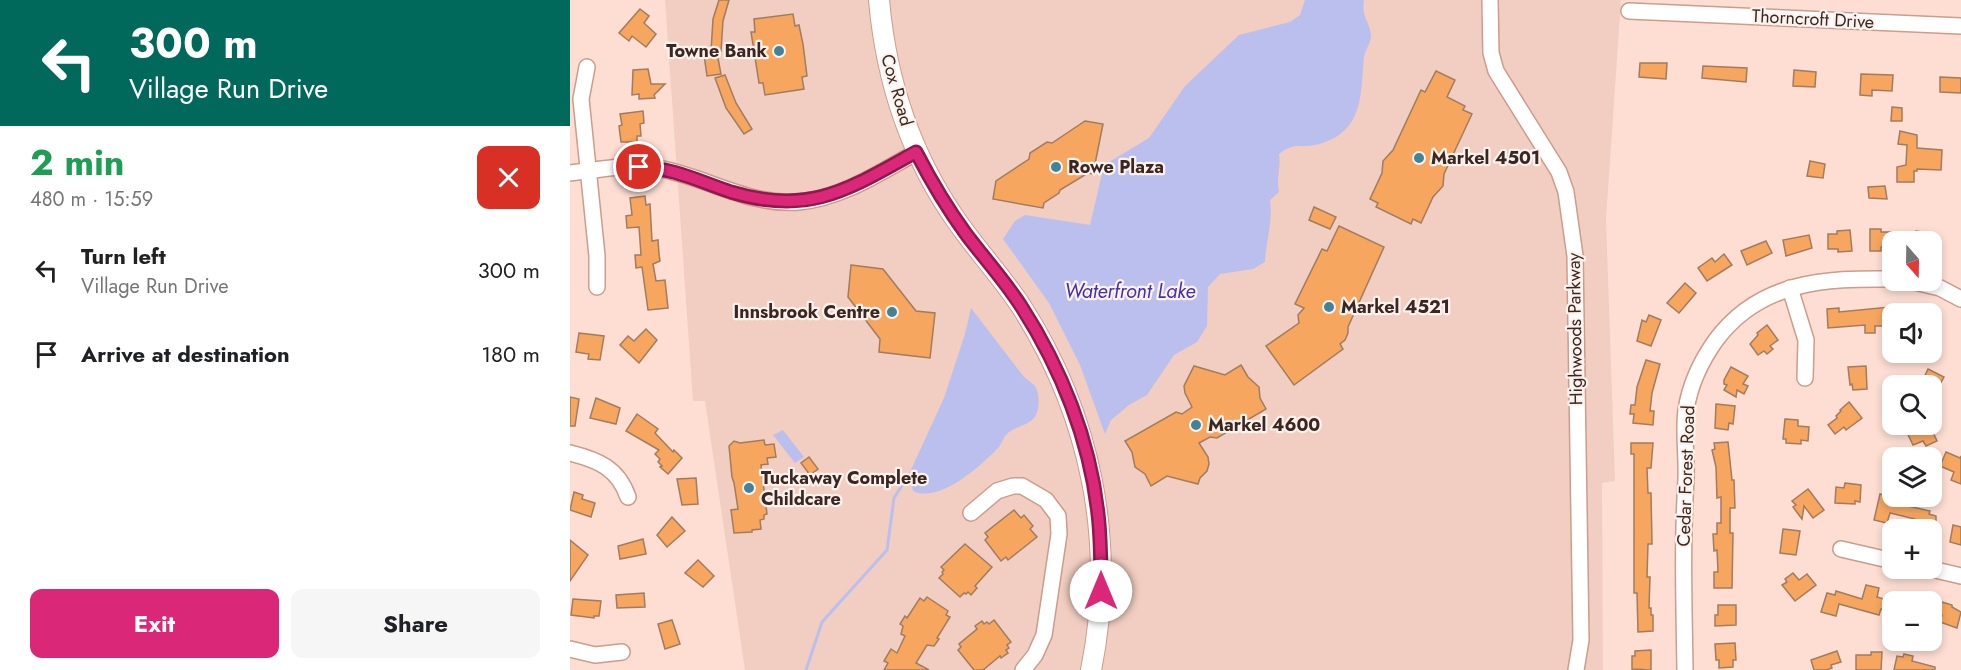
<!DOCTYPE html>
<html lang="en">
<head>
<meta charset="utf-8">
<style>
  body { margin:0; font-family:Jost,sans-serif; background:#f6f6f6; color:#202124; height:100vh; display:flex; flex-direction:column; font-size:22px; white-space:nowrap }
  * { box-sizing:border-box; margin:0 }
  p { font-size:20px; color:#757577 }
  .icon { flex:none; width:33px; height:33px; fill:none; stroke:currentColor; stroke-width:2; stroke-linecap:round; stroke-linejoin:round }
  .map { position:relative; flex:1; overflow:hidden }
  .drawer { display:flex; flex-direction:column; background:#fff; width:570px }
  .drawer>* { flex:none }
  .top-card { background:#00695c; color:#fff; overflow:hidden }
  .needle { width:39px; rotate:160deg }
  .buttons { position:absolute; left:1312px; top:231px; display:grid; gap:12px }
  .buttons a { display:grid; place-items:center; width:60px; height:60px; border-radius:12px; background:#fff; box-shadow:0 3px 9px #0003; font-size:30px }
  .pin { position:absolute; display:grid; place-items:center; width:51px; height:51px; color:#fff; margin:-26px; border:3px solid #fff; border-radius:50%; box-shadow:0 2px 6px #0007 }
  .me { position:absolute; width:66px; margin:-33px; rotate:0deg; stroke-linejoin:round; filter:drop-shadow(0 0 4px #0008) }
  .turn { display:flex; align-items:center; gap:21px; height:126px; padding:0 30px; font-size:27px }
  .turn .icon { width:78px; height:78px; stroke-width:2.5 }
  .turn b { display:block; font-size:42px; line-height:51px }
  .round { display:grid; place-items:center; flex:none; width:63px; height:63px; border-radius:12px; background:#f6f6f6 }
  .summary { display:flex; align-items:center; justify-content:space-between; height:102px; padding:0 30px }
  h1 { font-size:36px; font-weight:700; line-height:45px; color:#1e9e55 }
  .primary-button { display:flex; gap:12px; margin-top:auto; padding:12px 30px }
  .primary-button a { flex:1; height:69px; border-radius:12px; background:#db2777; color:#fff; font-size:24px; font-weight:700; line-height:69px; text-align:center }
  .primary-button a+a { background:#f6f6f6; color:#202124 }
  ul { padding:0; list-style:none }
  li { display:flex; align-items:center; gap:18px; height:84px; padding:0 30px }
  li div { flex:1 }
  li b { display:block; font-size:22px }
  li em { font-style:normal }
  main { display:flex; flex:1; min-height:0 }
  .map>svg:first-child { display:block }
  .built { fill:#f1cec1 }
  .water { fill:#bbbfed }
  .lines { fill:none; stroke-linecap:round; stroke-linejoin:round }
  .stream { stroke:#bbbfed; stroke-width:3 }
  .building { fill:#f7a660; stroke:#a17c5e; stroke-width:1.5 }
  .minor-casing { stroke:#cd9c8b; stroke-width:18 }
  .major-casing { stroke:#cd9c8b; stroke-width:22 }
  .minor { stroke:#fff; stroke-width:15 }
  .major { stroke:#fff; stroke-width:20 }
  .route-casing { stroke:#8e194d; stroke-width:15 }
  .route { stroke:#db2777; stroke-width:10 }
  .poi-dot { fill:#438397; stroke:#fbf1ed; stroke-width:2 }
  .labels { text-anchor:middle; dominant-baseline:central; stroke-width:4.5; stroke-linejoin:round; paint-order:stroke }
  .street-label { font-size:18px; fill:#3b2721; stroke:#fbf1ed }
  .poi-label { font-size:18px; font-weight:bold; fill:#3b2721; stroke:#fbf1ed; text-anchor:start }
  .water-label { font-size:20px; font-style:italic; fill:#4130af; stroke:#fbf1ed }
</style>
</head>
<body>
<main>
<section class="drawer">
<div class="top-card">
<div class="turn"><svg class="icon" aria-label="left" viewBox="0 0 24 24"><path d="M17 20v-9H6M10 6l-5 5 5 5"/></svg><div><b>300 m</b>Village Run Drive</div></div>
</div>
<div class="summary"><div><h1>2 min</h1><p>480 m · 15:59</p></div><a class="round" style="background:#d93025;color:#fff"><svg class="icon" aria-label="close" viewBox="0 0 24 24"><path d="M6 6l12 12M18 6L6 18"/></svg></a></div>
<ul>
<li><svg class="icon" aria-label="left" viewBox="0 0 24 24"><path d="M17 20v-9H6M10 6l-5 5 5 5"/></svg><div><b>Turn left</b><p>Village Run Drive</p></div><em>300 m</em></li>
<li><svg class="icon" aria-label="arrive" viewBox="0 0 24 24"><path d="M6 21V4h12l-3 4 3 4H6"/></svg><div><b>Arrive at destination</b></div><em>180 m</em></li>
</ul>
<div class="primary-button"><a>Exit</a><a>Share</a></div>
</section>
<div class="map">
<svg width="1391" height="670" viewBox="0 0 1391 670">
  <rect width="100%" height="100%" fill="#feded3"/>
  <!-- built -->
  <polygon class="built" points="95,0 1051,0 1036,219 1045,481 1032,483 1033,670 175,670 135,401 123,401"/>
  <!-- water -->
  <g class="water">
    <path d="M 735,0 L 794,0 C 791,18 800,21 801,36 C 801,43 795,50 794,57 C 791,86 794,120 766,137 C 757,142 746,146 735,146 C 730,147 726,145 722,147 C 717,148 713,151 709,154 C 711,168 706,178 709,192 L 700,200 C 703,220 696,242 695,262 L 683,269 L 650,274 L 638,287 L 637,326 L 627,342 L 604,355 L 577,395 L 559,405 L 541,420 L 535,434 L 510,365 L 479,303 L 433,239 L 445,221 L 455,215 L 520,225 L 534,165 L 579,138 L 615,86 L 669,35 L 720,22 L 730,15 Z"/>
    <path d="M 401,308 L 454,377 C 457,379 462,383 465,386 C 470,394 470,411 464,418 C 457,426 443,427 436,435 C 433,438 432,443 429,447 C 412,465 369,504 343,491 L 339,474 L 374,398 L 395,334 Z"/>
    <polygon points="213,430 234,457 225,463 203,435"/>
  </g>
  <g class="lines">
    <!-- stream -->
    <polyline class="stream" points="236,670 252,622 317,550 324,498 339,474"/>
  </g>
  <!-- building -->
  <g class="building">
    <polygon points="149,0 159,0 153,21 151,51 141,51 143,19"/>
    <polygon points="70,9 79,16 74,23 86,34 76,47 62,36 59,41 49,33"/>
    <polygon points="223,14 225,26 229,25 233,44 237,76 232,77 234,89 195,95 193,83 189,83 181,32 185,32 184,19"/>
    <polygon points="147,53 151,74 137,76 134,55"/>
    <polygon points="1070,63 1097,63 1096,79 1069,77"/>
    <polygon points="1133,66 1177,68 1176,82 1132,78"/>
    <polygon points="78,69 81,84 95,84 84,95 85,98 69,99 69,94 62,95 63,70"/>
    <polygon points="1224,70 1246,72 1245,87 1223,86"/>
    <polygon points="866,71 885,80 877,97 895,106 893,110 902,114 874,174 873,186 863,197 851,223 843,219 841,224 806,207 808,203 800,199 812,173 813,161 823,150 851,90 855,92"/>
    <polygon points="1291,74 1323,75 1322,91 1302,90 1302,96 1290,95"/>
    <polygon points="155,75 166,103 182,129 174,134 156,108 145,78"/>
    <polygon points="1370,77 1391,78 1391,93 1370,92"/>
    <polygon points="1322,107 1332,108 1332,121 1321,121"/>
    <polygon points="73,111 74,123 70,124 71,136 67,136 67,142 51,142 49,126 52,125 50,114"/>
    <polygon points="515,121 533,124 523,174 518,173 490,190 489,193 474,203 473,208 423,199 426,181 459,159 460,153 477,142 482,143"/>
    <polygon points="1330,131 1347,135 1347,148 1372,150 1371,170 1347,169 1347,171 1344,171 1344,182 1327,182 1327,167 1336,165 1337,145 1328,144"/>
    <polygon points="1240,161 1255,164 1253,178 1237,176"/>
    <polygon points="1315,186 1317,199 1299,198 1298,187"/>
    <polygon points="75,196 76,205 80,204 82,241 88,240 89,254 90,261 83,264 86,281 95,280 98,308 78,310 72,267 66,268 65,255 71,255 69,227 57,228 56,216 62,215 60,198"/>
    <polygon points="744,207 766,217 760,229 739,220"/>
    <polygon points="769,226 814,247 778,327 778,333 775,340 770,344 773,349 724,385 696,346 729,323 728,315 734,308 725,304 752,249 757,251"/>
    <polygon points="1300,229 1311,229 1311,232 1324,232 1323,247 1311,247 1311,251 1300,251"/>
    <polygon points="1280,230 1282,251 1268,252 1268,249 1258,249 1258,234 1267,234 1267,231"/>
    <polygon points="1346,231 1358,233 1356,242 1344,242"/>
    <polygon points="1239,235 1242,248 1216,256 1213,240"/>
    <polygon points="1196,241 1202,253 1177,265 1171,251"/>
    <polygon points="1154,254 1162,265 1137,281 1128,268 1142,258 1145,262"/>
    <polygon points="281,265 313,269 346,311 365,313 360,358 309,352 310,339 278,297"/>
    <polygon points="1115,283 1126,293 1109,313 1097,303"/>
    <polygon points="1320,307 1320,326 1305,326 1305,333 1295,333 1295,325 1258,328 1257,309 1269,308 1269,312"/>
    <polygon points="1079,315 1091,320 1081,346 1067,341 1072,320 1076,322"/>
    <polygon points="1197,325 1208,340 1200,346 1203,349 1197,354 1194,351 1188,355 1180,344 1188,335 1187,333"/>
    <polygon points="76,329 87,340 69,363 50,345 58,336 64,341"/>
    <polygon points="9,333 34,336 30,360 18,359 19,354 6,352"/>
    <polygon points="1076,360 1090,364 1082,393 1080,411 1084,411 1083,425 1063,423 1064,414 1060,414 1061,405 1065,405 1067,387"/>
    <polygon points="671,365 678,377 689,387 690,398 696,409 647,438 640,437 629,443 638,457 639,464 637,471 630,478 628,484 597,476 581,486 575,474 565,467 562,452 555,441 606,412 612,414 622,407 615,393 614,386 624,366 655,375"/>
    <polygon points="1296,366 1297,389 1283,390 1282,384 1280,385 1278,367"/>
    <polygon points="1161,367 1178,376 1173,384 1178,386 1174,394 1167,390 1166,397 1154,390 1157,385 1154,384 1154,380"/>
    <polygon points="1358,369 1374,377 1362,398 1362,386 1350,386"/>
    <polygon points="0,397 9,399 5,426 0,426"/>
    <polygon points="26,398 50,408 46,424 20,418"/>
    <polygon points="1279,402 1292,418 1276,430 1274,427 1265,434 1258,425 1267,418 1266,416 1271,411 1270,410"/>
    <polygon points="1146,404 1165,406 1163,424 1159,423 1158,430 1145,428"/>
    <polygon points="67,414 88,429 85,433 103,452 104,450 112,458 98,474 90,467 92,466 88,462 90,459 85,454 89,450 56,431"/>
    <polygon points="1215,419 1228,420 1228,426 1239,427 1238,441 1231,440 1231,444 1216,443 1216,439 1213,439"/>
    <polygon points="1333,424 1355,424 1358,432 1362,430 1367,441 1356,446 1353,441 1343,445"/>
    <polygon points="194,440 195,445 204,444 206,457 197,458 198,464 191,465 197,514 194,515 194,519 190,520 191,529 182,530 182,532 164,533 161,510 168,509 164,483 162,477 159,446 164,441 170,443"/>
    <polygon points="1158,442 1162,480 1164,480 1165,508 1160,508 1160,533 1163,533 1162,588 1144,588 1144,572 1148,572 1147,550 1144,551 1143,534 1147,534 1147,523 1151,523 1151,497 1147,498 1146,467 1142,450 1145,449 1144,443"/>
    <polygon points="1061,443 1083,443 1081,468 1077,468 1078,493 1081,493 1082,544 1078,544 1077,577 1080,577 1079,608 1081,608 1081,615 1083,615 1083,631 1068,632 1067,593 1064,593 1064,454 1061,454"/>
    <polygon points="1376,452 1390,458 1391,456 1391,484 1381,480 1384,472 1370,466"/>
    <polygon points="239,457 248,469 240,475 231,463"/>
    <polygon points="126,478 128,504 112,505 107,479"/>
    <polygon points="1275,483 1291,485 1290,502 1285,501 1285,504 1265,503 1266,487 1274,488"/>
    <polygon points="1238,489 1254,510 1243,518 1234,506 1232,519 1223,507 1226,505 1222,501"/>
    <polygon points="4,492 13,495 12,499 25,503 21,517 0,510"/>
    <polygon points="1310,494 1330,499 1329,504 1360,511 1359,514 1366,516 1366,530 1343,530 1345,519 1320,513 1317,523 1304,520"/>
    <polygon points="444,510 451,518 454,515 463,526 460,529 467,537 438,560 436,557 431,561 415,540 418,537 415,533"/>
    <polygon points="102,517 115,531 97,547 87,535"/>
    <polygon points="1383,525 1391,527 1391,545 1380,542"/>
    <polygon points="1213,529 1230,531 1226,555 1210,553"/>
    <polygon points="73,539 76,554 50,559 48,546"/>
    <polygon points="0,540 18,555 0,581"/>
    <polygon points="395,544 422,567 405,586 407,588 401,595 398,592 396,594 394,593 390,597 369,578 373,574 372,572 374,570 371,567"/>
    <polygon points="128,560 144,576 133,587 115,573"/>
    <polygon points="1223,573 1229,580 1237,574 1246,585 1225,601 1212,585 1217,582 1215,579"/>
    <polygon points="1296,585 1309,588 1307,597 1317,600 1314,609 1311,609 1309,615 1269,604 1266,616 1251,612 1257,593 1265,595 1266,591 1292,599"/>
    <polygon points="74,593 75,607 47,608 46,595"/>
    <polygon points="357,597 378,611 376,615 380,617 367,638 369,639 364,646 357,645 346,663 359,670 314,670 318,663 314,661 321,649 327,653 335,636 331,634 333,626 330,624 335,616 337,618 350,598 354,601"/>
    <polygon points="3,599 31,601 29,616 24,616 24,618 1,615"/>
    <polygon points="1372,602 1382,605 1382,607 1391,612 1387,628 1370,622 1372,615 1368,614"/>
    <polygon points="1148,605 1166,605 1166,625 1145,626 1145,615 1148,615"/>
    <polygon points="102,620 110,644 95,649 88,624"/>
    <polygon points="424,620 441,642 437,645 439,648 436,650 438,653 431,658 430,656 413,670 404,670 388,650 391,647 389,644 407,629 405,626 412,621 414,624 417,622 419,624"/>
    <polygon points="1165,643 1166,660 1163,660 1163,667 1149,668 1149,660 1146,660 1145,644"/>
    <polygon points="1081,650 1081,670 1062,669 1062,656 1065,656 1065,651"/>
    <polygon points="1267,651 1271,662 1261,665 1262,668 1256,670 1244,670 1241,660"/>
    <polygon points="1301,652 1312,652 1311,670 1286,670 1286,655 1301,655"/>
    <polygon points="1334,654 1343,656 1342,661 1365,667 1365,670 1324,670 1327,656 1333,657"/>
  </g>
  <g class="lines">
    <defs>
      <g id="minor">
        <polyline points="920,0 921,53 926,71 989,172 996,192 1005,256 1011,640 1006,670"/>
        <polyline points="1059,11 1391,26"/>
        <polyline points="17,67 11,99 27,256 27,287"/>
        <path d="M 0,173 C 27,170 61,163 87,168 C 135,176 178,206 229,202 C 272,198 309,173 347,152"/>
        <polyline points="1336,280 1370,288 1391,299"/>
        <polyline points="1220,288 1236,340 1235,378"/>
        <path d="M 0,453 C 28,460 48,468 58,497"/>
        <polyline points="401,513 427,491 443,486 452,486 476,500 488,516 489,534 474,635 465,655 453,670"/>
        <polyline points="1271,549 1323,561"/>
        <polyline points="1357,568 1391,576"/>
        <polyline points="0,649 25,655 52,652"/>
        <path d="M 1115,670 C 1114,606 1112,542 1116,479 C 1117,456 1113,433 1116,410 C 1120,384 1131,361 1146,340 C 1190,281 1255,278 1323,279"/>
      </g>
      <path id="major" d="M 309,0 C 316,79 340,154 386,220 C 406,249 431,276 451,306 C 521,415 547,543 521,670"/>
    </defs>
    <!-- minor casing -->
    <use href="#minor" class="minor-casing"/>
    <!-- major casing -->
    <use href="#major" class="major-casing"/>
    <!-- minor -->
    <use href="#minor" class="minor"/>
    <!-- major -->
    <use href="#major" class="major"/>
  </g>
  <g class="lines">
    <defs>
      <path id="route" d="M 69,167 C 101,167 131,182 161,192 C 240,216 279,189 346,152 C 361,181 377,208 396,234 C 414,258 435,281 451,306 C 491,368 520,440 528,514 C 531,539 531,565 531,591"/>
    </defs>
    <!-- route casing -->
    <use href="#route" class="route-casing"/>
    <!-- route -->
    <use href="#route" class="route"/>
  </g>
  <!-- markers -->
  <g class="poi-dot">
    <circle cx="209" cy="51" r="6"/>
    <circle cx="849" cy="158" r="6"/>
    <circle cx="486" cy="167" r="6"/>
    <circle cx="759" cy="307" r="6"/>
    <circle cx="322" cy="312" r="6"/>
    <circle cx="626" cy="425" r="6"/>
    <circle cx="179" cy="488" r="6"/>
  </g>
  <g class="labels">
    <!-- street labels -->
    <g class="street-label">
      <text transform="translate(1243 19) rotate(3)">Thorncroft Drive</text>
      <text transform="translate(327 90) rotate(74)">Cox Road</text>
      <text transform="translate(1005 329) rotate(-91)">Highwoods Parkway</text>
      <text transform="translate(1116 476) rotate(-88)">Cedar Forest Road</text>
    </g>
    <!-- poi labels -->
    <g class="poi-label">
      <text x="197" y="51" text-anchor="end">Towne Bank</text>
      <text x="861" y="158">Markel 4501</text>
      <text x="498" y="167">Rowe Plaza</text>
      <text x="771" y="307">Markel 4521</text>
      <text x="310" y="312" text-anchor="end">Innsbrook Centre</text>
      <text x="638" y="425">Markel 4600</text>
      <text x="191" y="478">Tuckaway Complete<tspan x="191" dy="21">Childcare</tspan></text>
    </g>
    <!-- water labels -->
    <g class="water-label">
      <text x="560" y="291">Waterfront Lake</text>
    </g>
  </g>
</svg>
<div class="buttons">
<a><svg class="needle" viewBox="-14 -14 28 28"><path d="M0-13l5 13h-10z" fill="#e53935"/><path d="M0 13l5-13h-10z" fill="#757577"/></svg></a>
<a><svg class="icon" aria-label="sound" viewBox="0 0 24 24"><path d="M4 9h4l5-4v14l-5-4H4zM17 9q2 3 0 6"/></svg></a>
<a><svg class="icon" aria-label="search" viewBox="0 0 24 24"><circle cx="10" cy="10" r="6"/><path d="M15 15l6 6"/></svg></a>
<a><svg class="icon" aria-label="layers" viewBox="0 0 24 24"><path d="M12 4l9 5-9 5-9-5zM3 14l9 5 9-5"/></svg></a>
<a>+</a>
<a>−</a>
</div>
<div class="pin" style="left:69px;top:167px;background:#d93025"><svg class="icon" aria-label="arrive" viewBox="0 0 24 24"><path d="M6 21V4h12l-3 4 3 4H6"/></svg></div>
<svg class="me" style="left:531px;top:591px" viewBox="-20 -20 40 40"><circle r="19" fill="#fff"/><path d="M0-13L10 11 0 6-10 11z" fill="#db2777"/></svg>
</div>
</main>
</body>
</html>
